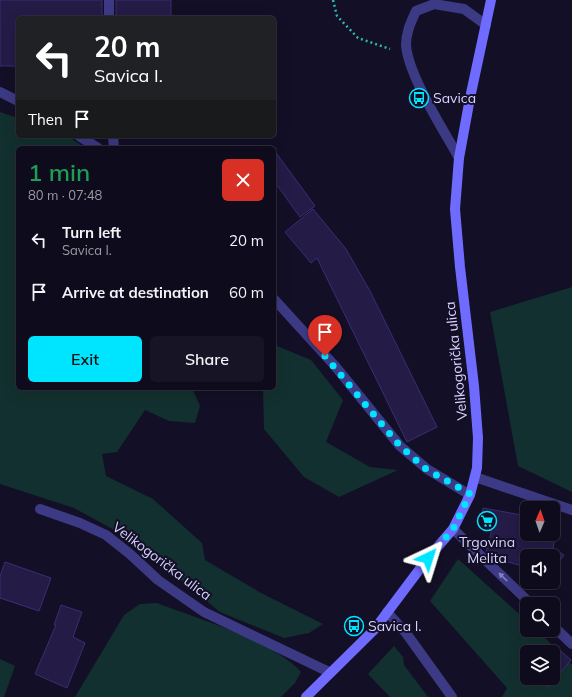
<!DOCTYPE html>
<html lang="en">
<head>
<meta charset="utf-8">
<style>
  body { margin:0; font-family:Mulish,sans-serif; background:#171425; color:#f1f3f6; height:100vh; display:flex; flex-direction:column; font-size:15px; white-space:nowrap }
  * { box-sizing:border-box; margin:0 }
  p { font-size:13px; color:#9b9ba3 }
  .icon { flex:none; width:22px; height:22px; fill:none; stroke:currentColor; stroke-width:2; stroke-linecap:round; stroke-linejoin:round }
  .map { position:relative; flex:1; overflow:hidden }
  .drawer { position:absolute; left:16px; top:146px; width:260px; height:244px; display:flex; flex-direction:column; background:#0e0b1c; border-radius:6px; box-shadow:0 4px 16px #0002,0 0 0 1px #2e2b3b }
  .drawer>* { flex:none }
  .hud { position:absolute; left:16px; top:16px; width:260px; height:122px; border-radius:6px; box-shadow:0 4px 16px #0002,0 0 0 1px #2e2b3b; background:#202124; color:#fff; overflow:hidden }
  .needle { width:26px; rotate:2deg }
  .fabs { position:absolute; left:520px; top:501px; display:grid; gap:8px }
  .fabs a { display:grid; place-items:center; width:40px; height:40px; border-radius:6px; background:#0e0b1c; box-shadow:0 4px 16px #0002,0 0 0 1px #2e2b3b; font-size:20px }
  .pin { position:absolute; display:grid; place-items:center; width:34px; height:34px; color:#fff; margin:-41px -17px; border-radius:50% 50% 50% 0; rotate:-45deg; box-shadow:0 0 4px #0007 }
  .pin .icon { rotate:45deg }
  .me { position:absolute; width:44px; margin:-22px; rotate:41deg; stroke-linejoin:round; filter:drop-shadow(0 0 3px #0008) }
  .turn { display:flex; align-items:center; gap:14px; height:84px; padding:0 12px; font-size:18px }
  .turn .icon { width:52px; height:52px; stroke-width:2.5 }
  .turn b { display:block; font-size:28px; line-height:34px }
  .then { display:flex; align-items:center; height:38px; padding:0 12px; background:#0003; gap:8px; font-size:15px }
  .round { display:grid; place-items:center; flex:none; width:42px; height:42px; border-radius:6px; background:#171425 }
  .overview { display:flex; align-items:center; justify-content:space-between; height:68px; padding:0 12px }
  h1 { font-size:24px; font-weight:600; line-height:30px; color:#1e9e55 }
  .action { display:flex; gap:8px; margin-top:auto; padding:8px 12px }
  .action a { flex:1; height:46px; border-radius:6px; background:#00e5ff; color:#111; font-size:16px; font-weight:600; line-height:46px; text-align:center }
  .action a+a { background:#171425; color:#f1f3f6 }
  ul { padding:0; list-style:none }
  li { display:flex; align-items:center; gap:12px; height:52px; padding:0 12px }
  li div { flex:1 }
  li b { display:block; font-size:15px }
  li em { font-style:normal }
  .map>svg:first-child { display:block }
  .green { fill:#12302f; fill-rule:evenodd }
  .building { fill:#241b47; stroke:#3b2d73 }
  .lines { fill:none; stroke-linecap:round; stroke-linejoin:round }
  .path { stroke:#2fb8b0; stroke-width:2.5; stroke-dasharray:2 3; stroke-linecap:butt }
  .lane { stroke:#3d3a85; stroke-width:10 }
  .street { stroke:#3d3a85; stroke-width:10 }
  .secondary { stroke:#6f6bff; stroke-width:10 }
  .oneway { fill:#837fbc }
  .route { stroke:#00e5ff; stroke-width:7; stroke-dasharray:0 12.6 }
  .labels { text-anchor:middle; dominant-baseline:central; stroke-width:4; stroke-linejoin:round; paint-order:stroke }
  .poi-label { font-size:14px; fill:#d9d4ff; stroke:#130f26; text-anchor:start }
  .street-label { font-size:14px; fill:#d9d4ff; stroke:#130f26 }
</style>
</head>
<body>
<div class="map">
<svg width="572" height="697" viewBox="0 0 572 697">
  <rect width="100%" height="100%" fill="#130f26"/>
  <!-- green -->
  <g class="green">
    <polygon points="0,112 18,118 18,136 68,136 85,148 18,148 18,388 192,388 200,406 195,423 169,421 145,410 117,452 102,454 106,476 153,499 202,543 205,560 261,593 323,624 309,633 284,638 220,612 129,538 74,508 0,484"/>
    <polygon points="572,287 572,492 518,466 490,312"/>
    <polygon points="277,346 311,360 343,400 326,442 370,467 398,470 339,497 304,477 264,429 263,388 274,388 274,350"/>
    <path d="M 458,559 L 527,621 L 527,630 L 537,630 L 572,665 L 572,697 L 502,697 L 507,688 L 430,601 ZM 527,652 L 553,652 L 553,678 L 527,678 Z"/>
    <path d="M 157,603 C 198,619 272,640 301,672 L 295,683 L 281,697 L 75,697 L 124,615 L 140,604 Z"/>
    <polygon points="394,646 403,657 404,665 428,697 390,697 368,674"/>
    <polygon points="0,659 15,666 4,697 0,697"/>
  </g>
  <!-- building -->
  <g class="building">
    <polygon points="0,0 102,0 102,18 18,18 18,66 0,66"/>
    <rect x="116" y="0" width="55" height="18"/>
    <polygon points="274,150 315,206 300,217 274,181"/>
    <polygon points="313,209 346,249 370,291 437,427 407,442 317,258 311,263 285,232"/>
    <polygon points="483,508 527,516 527,534 553,534 553,521 558,522 553,548 564,555 553,570 553,556 527,556 527,568 523,566 492,558 486,552 492,529 479,527"/>
    <polygon points="5,562 51,578 39,611 0,598 0,576"/>
    <polygon points="61,605 82,612 73,637 85,643 67,688 35,674 56,625 54,625"/>
    <polygon points="553,644 571,660 548,687 538,678 553,678 553,652 546,652"/>
  </g>
  <g class="lines">
    <!-- path -->
    <polyline class="path" points="333,0 337,16 358,38 390,49"/>
    <!-- lane -->
    <g class="lane">
      <path d="M 459,158 C 444,131 408,75 406,45 C 406,32 411,22 416,11 L 434,4 L 464,9 L 486,25"/>
      <polyline points="387,612 406,633 452,697"/>
    </g>
    <!-- street -->
    <g class="street">
      <polyline points="109,18 109,0"/>
      <polyline points="0,92 18,101"/>
      <polyline points="79,136 98,148"/>
      <polyline points="113,136 114,148"/>
      <polyline points="274,299 335,366 400,446 427,469 470,495"/>
      <polyline points="475,477 572,510"/>
      <polyline points="40,509 80,523 106,535 130,554 158,580 204,612 329,672"/>
      <polyline points="453,529 531,604"/>
      <polyline points="553,626 572,644"/>
    </g>
    <!-- secondary -->
    <polyline class="secondary" points="306,697 374,630 428,558 453,529 470,495 477,468 478,438 474,386 460,267 455,209 459,158 470,98 491,0"/>
  </g>
  <!-- one-way arrows -->
  <defs><path id="oneway-solid" d="M-6-.8H1V-3.2L6.5 0L1 3.2V.8H-6Z"/></defs>
  <use class="oneway" href="#oneway-solid" transform="translate(503 577) rotate(-136)"/>
  <g class="lines">
    <!-- route -->
    <polyline class="route" points="325,356 400,446 426,469 470,494 453,529 428,558"/>
  </g>
  <!-- icons -->
  <defs>
    <symbol id="bus-ring" viewBox="-11 -11 22 22"><circle r="9.5" fill="#130f26" stroke="#00e5ff" stroke-width="1.5"/><path d="M-5-6H5V4H4V6H2V4H-2V6H-4V4H-5ZM-3.5-4V0h7V-4ZM-3.5 1.2v1.5H-2V1.2ZM2 1.2v1.5H3.5V1.2Z" fill="#00e5ff"/></symbol>
    <symbol id="supermarket-ring" viewBox="-11 -11 22 22"><circle r="9.5" fill="#130f26" stroke="#00e5ff" stroke-width="1.5"/><path d="M-6-5.5h2.5l.6 2H6L4.5 2H-2.5L-4.4-4H-6ZM-1.5 3.2a1.3 1.3 0 1 0 .1 0ZM3 3.2a1.3 1.3 0 1 0 .1 0Z" fill="#00e5ff"/></symbol>
  </defs>
  <g fill-rule="evenodd">
    <use href="#bus-ring" x="408" y="87" width="22" height="22"/>
    <use href="#supermarket-ring" x="476" y="510" width="22" height="22"/>
    <use href="#bus-ring" x="343" y="615" width="22" height="22"/>
  </g>
  <g class="labels">
    <!-- poi labels -->
    <g class="poi-label">
      <text x="433" y="98">Savica</text>
      <text x="487" y="542" text-anchor="middle">Trgovina<tspan x="487" dy="16">Melita</tspan></text>
      <text x="368" y="626">Savica I.</text>
    </g>
    <!-- street labels -->
    <g class="street-label">
      <text transform="translate(456 361) rotate(-96)">Velikogorička ulica</text>
      <text transform="translate(162 561) rotate(37)">Velikogorička ulica</text>
    </g>
  </g>
</svg>
<div class="fabs">
<a><svg class="needle" viewBox="-14 -14 28 28"><path d="M0-13l5 13h-10z" fill="#e53935"/><path d="M0 13l5-13h-10z" fill="#9b9ba3"/></svg></a>
<a><svg class="icon" aria-label="sound" viewBox="0 0 24 24"><path d="M4 9h4l5-4v14l-5-4H4zM17 9q2 3 0 6"/></svg></a>
<a><svg class="icon" aria-label="search" viewBox="0 0 24 24"><circle cx="10" cy="10" r="6"/><path d="M15 15l6 6"/></svg></a>
<a><svg class="icon" aria-label="layers" viewBox="0 0 24 24"><path d="M12 4l9 5-9 5-9-5zM3 14l9 5 9-5"/></svg></a>
</div>
<div class="pin" style="left:325px;top:356px;background:#d93025"><svg class="icon" aria-label="arrive" viewBox="0 0 24 24"><path d="M6 21V4h12l-3 4 3 4H6"/></svg></div>
<svg class="me" style="left:428px;top:558px" viewBox="-20 -20 40 40"><path d="M0-17L14 15 0 8-14 15z" fill="#00e5ff" stroke="#fff" stroke-width="4"/></svg>
<div class="hud">
<div class="turn"><svg class="icon" aria-label="left" viewBox="0 0 24 24"><path d="M17 20v-9H6M10 6l-5 5 5 5"/></svg><div><b>20 m</b>Savica I.</div></div>
<div class="then">Then<svg class="icon" aria-label="arrive" viewBox="0 0 24 24"><path d="M6 21V4h12l-3 4 3 4H6"/></svg></div>
</div>
<section class="drawer">
<div class="overview"><div><h1>1 min</h1><p>80 m · 07:48</p></div><a class="round" style="background:#d93025;color:#fff"><svg class="icon" aria-label="close" viewBox="0 0 24 24"><path d="M6 6l12 12M18 6L6 18"/></svg></a></div>
<ul>
<li><svg class="icon" aria-label="left" viewBox="0 0 24 24"><path d="M17 20v-9H6M10 6l-5 5 5 5"/></svg><div><b>Turn left</b><p>Savica I.</p></div><em>20 m</em></li>
<li><svg class="icon" aria-label="arrive" viewBox="0 0 24 24"><path d="M6 21V4h12l-3 4 3 4H6"/></svg><div><b>Arrive at destination</b></div><em>60 m</em></li>
</ul>
<div class="action"><a>Exit</a><a>Share</a></div>
</section>
</div>
</body>
</html>
